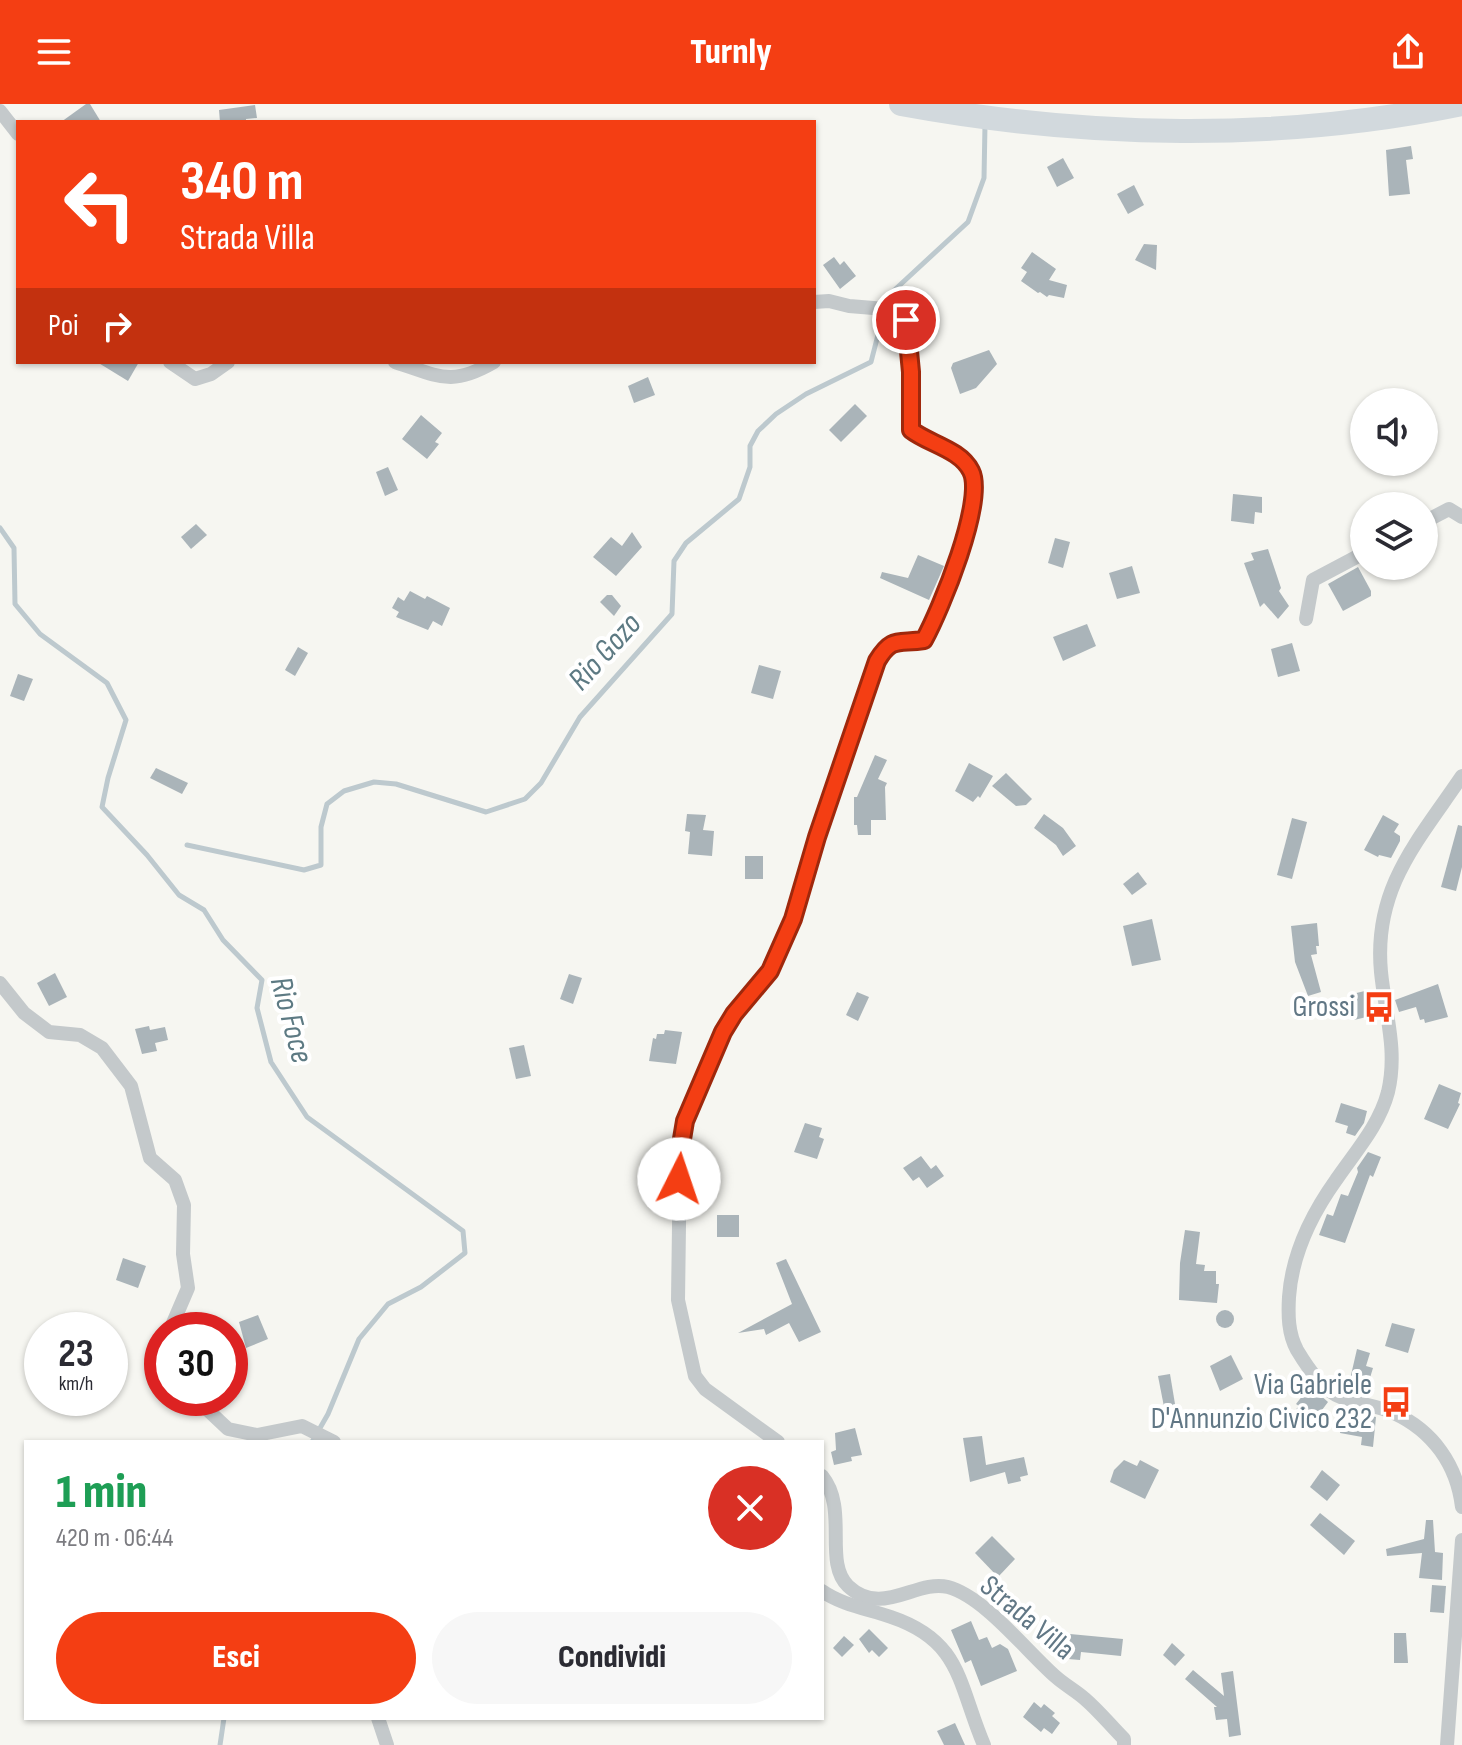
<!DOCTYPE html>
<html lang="it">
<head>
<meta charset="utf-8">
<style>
  body { margin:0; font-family:"Sofia Sans Condensed",sans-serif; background:#f7f7f7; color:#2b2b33; height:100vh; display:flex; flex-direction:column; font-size:30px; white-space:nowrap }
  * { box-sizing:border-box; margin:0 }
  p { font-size:26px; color:#7c7c81 }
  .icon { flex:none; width:44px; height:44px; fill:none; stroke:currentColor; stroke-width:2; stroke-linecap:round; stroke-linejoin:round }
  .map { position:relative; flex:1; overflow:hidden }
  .panel { position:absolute; left:24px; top:1336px; width:800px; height:280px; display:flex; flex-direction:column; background:#fff; border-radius:0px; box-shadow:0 2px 6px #0004 }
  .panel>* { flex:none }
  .guide { position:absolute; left:16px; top:16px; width:800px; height:244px; border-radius:0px; box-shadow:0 2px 6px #0004; background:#f43e13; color:#fff; overflow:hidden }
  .controls { position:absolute; left:1350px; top:284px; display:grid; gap:16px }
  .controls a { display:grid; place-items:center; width:88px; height:88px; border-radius:50%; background:#fff; box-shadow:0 2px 6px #0004; font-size:40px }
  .speed { position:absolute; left:24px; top:1208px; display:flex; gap:16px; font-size:40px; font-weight:700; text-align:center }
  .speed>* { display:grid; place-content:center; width:104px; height:104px; border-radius:50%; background:#fff; box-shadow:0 2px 6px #0004; line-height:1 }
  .speed small { font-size:20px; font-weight:400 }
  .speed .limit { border:12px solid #d22; background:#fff; color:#111 }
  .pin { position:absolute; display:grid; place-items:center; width:68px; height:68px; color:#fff; margin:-34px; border:4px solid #fff; border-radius:50%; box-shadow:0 2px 8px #0007 }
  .me { position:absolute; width:88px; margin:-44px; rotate:4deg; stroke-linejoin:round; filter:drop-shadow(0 0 6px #0008) }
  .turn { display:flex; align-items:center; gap:28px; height:168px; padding:0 32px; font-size:36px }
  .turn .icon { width:104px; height:104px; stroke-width:2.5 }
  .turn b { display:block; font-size:56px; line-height:68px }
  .then { display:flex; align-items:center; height:76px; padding:0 32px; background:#0003; gap:16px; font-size:30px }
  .round { display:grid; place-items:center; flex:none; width:84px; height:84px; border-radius:42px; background:#f7f7f7 }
  .overview { display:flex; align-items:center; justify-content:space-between; height:136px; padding:0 32px }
  h1 { font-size:48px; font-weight:800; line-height:60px; color:#1e9e55 }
  .button { display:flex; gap:16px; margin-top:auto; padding:16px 32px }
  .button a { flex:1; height:92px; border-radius:48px; background:#f43e13; color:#fff; font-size:32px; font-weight:800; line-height:92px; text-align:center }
  .button a+a { background:#f7f7f7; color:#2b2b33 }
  header { display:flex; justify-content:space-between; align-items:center; height:104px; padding:0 32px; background:#f43e13; color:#fff; font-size:36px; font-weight:800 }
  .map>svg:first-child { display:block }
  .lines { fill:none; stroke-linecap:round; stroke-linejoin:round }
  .stream { stroke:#bdc9ce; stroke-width:5 }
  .building { fill:#aab4b9 }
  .street { stroke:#c4c9cb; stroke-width:14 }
  .highway { stroke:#d2d9dd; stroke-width:24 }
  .route-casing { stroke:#9f280c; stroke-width:20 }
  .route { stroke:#f43e13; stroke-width:14 }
  .labels { text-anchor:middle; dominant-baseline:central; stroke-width:8; stroke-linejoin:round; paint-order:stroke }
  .poi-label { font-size:30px; fill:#617785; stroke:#fff; text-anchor:end }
  .street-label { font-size:30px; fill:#617785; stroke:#fff }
  .water-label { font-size:32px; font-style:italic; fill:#5d7a83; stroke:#fff }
</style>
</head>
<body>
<header><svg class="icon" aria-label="menu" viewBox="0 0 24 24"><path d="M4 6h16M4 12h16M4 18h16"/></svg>Turnly<svg class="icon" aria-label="share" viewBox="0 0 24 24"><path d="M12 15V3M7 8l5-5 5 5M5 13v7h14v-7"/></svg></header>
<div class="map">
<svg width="1462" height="1641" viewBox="0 0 1462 1641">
  <rect width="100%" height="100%" fill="#f6f6f1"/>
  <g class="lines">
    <!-- stream -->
    <g class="stream">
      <polyline points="0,424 14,444 15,500 40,530 107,579 126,616 108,674 102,703 147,751 179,791 204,806 223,836 262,876 257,904 271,958 307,1013 463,1127 465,1149 421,1183 388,1200 359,1235 328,1310 312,1338"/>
      <polyline points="187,741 304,766 321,761 321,723 327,700 344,687 374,678 396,680 486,708 525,695 541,679 580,613 672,510 674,457 686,439 739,395 750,363 750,342 758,327 776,310 806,290 871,258 888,192 968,118 984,74 985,21"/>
      <polyline points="220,1641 224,1614"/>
    </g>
  </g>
  <!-- building -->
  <g class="building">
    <polygon points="86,0 90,0 101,18 61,18"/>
    <polygon points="255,1 257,14 246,15 246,18 220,18 219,6"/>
    <polygon points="1411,42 1413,55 1406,56 1410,90 1389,92 1386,46"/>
    <polygon points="1063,54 1074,74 1057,83 1047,63"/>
    <polygon points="1134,81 1144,101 1128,110 1117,90"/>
    <polygon points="1144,140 1157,141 1156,166 1135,156"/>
    <polygon points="1032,148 1056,165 1049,176 1067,181 1064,194 1049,191 1047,193 1040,188 1038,189 1021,177 1027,168 1021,164"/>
    <polygon points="834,153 840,161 844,157 856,172 840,185 823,161"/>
    <polygon points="989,246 997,260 976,284 960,290 951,264 953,259"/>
    <polygon points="97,258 139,258 128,277"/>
    <polygon points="648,273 655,291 634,299 628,282"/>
    <polygon points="855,300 867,312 841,338 829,326"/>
    <polygon points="421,311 442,329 435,338 439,340 427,355 402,335"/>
    <polygon points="388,363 398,386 385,392 376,368"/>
    <polygon points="1233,390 1262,393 1262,409 1255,408 1254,420 1231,417"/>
    <polygon points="196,420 207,431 191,445 181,433"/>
    <polygon points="632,428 642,443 616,472 593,453 611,433 622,442"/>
    <polygon points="1055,434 1070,438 1063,464 1048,459"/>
    <polygon points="1268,445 1281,484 1279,487 1289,502 1278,515 1264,499 1260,503 1244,459 1254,456 1251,449"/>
    <polygon points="918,451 944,462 929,496 880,474 882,468 908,474"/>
    <polygon points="1132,462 1140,489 1117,495 1109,469"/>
    <polygon points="1358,463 1371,487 1371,492 1343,507 1328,480"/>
    <polygon points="410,487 425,495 427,492 450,504 442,522 433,517 428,526 396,513 399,508 392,504 398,493 404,497"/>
    <polygon points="607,491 612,491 621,502 614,512 600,498"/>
    <polygon points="1087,520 1096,542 1063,557 1053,533"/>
    <polygon points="1292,539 1300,567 1278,573 1271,545"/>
    <polygon points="298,543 308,549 295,572 285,566"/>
    <polygon points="759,561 781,567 773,595 751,589"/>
    <polygon points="18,570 33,575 24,597 10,592"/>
    <polygon points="875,651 887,656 878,675 887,679 885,683 886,716 871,716 871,731 858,731 857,721 854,721 854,693 857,693"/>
    <polygon points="969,659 993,672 980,694 978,692 973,698 955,687"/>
    <polygon points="156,664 188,679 182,690 150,674"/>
    <polygon points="1006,669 1032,695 1026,701 1016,702 992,682"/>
    <polygon points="687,710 706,711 703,726 714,727 712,752 688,750 690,728 685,727"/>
    <polygon points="1044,710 1063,724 1076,742 1063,752 1056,741 1034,724"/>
    <polygon points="1383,711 1399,720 1394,728 1400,732 1400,737 1391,754 1379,751 1378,753 1364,746"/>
    <polygon points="1292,714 1307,718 1292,775 1277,771"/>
    <polygon points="1458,721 1462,722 1462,763 1456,787 1441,783"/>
    <rect x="745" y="752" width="18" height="23"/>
    <polygon points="1138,768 1147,780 1132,791 1123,780"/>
    <polygon points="1152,815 1161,856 1132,862 1123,822"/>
    <polygon points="1317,819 1319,842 1316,842 1317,850 1311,851 1321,888 1308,892 1295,858 1291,822"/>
    <polygon points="55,869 67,893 49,902 37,879"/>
    <polygon points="569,870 582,874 573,900 560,895"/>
    <polygon points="1438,880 1448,913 1425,919 1424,915 1420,916 1416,903 1399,908 1395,896"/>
    <polygon points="1369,886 1375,911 1354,916 1348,891"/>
    <polygon points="857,888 869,893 858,917 846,911"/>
    <polygon points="149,922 150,926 165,923 168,936 155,939 157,947 142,950 135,925"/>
    <polygon points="665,926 682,928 676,960 649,957 653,934 656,935 657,930 664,930"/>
    <polygon points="524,941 531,972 516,975 509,944"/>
    <polygon points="1439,980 1461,989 1458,999 1460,1000 1448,1025 1424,1015"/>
    <polygon points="1341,999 1367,1007 1364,1019 1355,1032 1346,1029 1348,1022 1335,1018"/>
    <polygon points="805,1019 822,1024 819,1033 824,1035 817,1055 794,1048"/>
    <polygon points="1368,1048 1381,1053 1373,1073 1370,1071 1345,1139 1319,1131 1327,1110 1333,1112 1341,1090 1348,1092 1358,1068 1357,1064"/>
    <polygon points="921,1052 931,1065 936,1061 944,1072 927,1084 919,1073 913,1077 903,1064"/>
    <rect x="717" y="1111" width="22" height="22"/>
    <polygon points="1185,1126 1200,1128 1196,1160 1205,1161 1204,1167 1216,1167 1216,1180 1219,1180 1217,1199 1179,1196 1180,1159"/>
    <polygon points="123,1154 146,1162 138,1184 116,1176"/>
    <polygon points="786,1155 821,1228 799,1238 789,1219 766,1231 764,1225 738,1229 792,1200 776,1159"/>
    <circle cx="1225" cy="1215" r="9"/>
    <polygon points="258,1211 268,1235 246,1244 239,1218"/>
    <polygon points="1392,1219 1415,1225 1408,1249 1385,1242"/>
    <polygon points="1357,1245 1370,1249 1366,1262 1373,1264 1365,1290 1348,1284"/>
    <polygon points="1231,1251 1243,1275 1220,1287 1210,1262"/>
    <polygon points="1170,1270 1176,1306 1165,1308 1158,1272"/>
    <polygon points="1310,1282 1328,1298 1319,1310 1313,1306 1301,1318 1292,1310 1299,1302 1296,1300"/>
    <polygon points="1343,1311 1365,1315 1366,1311 1376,1313 1373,1343 1361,1341 1362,1333 1340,1329"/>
    <polygon points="855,1324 862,1351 851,1353 852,1357 834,1361 831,1348 836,1346 835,1329"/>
    <polygon points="982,1332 986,1361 1024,1353 1028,1371 1020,1373 1021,1377 1008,1380 1005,1368 970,1378 963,1334"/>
    <polygon points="1124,1356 1137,1362 1140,1356 1159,1366 1145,1395 1110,1378 1114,1366"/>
    <polygon points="1322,1366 1340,1381 1327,1397 1310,1383"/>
    <polygon points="1320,1409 1355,1437 1344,1451 1310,1421"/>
    <polygon points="1426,1416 1433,1416 1435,1448 1443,1449 1442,1476 1419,1474 1422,1449 1387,1452 1386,1445 1424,1435"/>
    <polygon points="992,1432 1015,1455 998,1473 975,1449"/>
    <polygon points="1432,1481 1446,1482 1444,1509 1430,1508"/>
    <polygon points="971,1517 979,1536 987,1533 992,1544 1000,1540 1008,1545 1017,1567 981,1582 971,1556 965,1559 951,1526"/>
    <polygon points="869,1525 888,1544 879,1553 872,1546 869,1549 859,1535"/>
    <polygon points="1394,1529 1406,1529 1408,1559 1394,1559"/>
    <polygon points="1070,1530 1123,1535 1121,1552 1081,1548 1080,1556 1068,1555"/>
    <polygon points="844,1532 854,1541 842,1553 833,1544"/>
    <polygon points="1172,1539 1185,1551 1175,1562 1163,1551"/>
    <polygon points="1193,1566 1224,1592 1221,1569 1233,1567 1241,1631 1229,1633 1227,1615 1216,1616 1214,1603 1217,1603 1185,1575"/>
    <polygon points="1034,1598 1041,1604 1044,1600 1055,1609 1052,1612 1060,1619 1052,1630 1044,1624 1041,1628 1023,1613"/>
    <polygon points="955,1619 965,1641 944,1641 937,1627"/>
  </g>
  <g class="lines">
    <!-- street -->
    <g class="street">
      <polyline points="0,7 18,30"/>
      <polyline points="170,258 195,275 211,270 228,258"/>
      <path d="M 395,258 C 439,272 451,283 494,258"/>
      <polyline points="1424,418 1449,405 1462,413"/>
      <polyline points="1306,515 1313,476 1364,449"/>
      <path d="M 1462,672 C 1418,737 1373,784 1381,868 C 1385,909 1398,946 1388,988 C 1379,1022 1355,1048 1336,1076 C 1311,1111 1292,1150 1289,1193 C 1288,1211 1288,1229 1297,1246 C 1306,1261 1320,1283 1336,1291 C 1354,1300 1376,1301 1394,1309 C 1433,1327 1457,1361 1462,1403"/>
      <polyline points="0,879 24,909 49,928 80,931 102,944 131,982 150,1054 175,1076 184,1101 183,1150 188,1184 170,1226"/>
      <polyline points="195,1294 228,1325 257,1331 302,1322 334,1338"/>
      <path d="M 778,1338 L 705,1285 L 695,1272 L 678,1196 L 680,1047 L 685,1017 L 723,928 L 734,910 L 770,867 L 793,815 L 817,733 L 877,557 C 892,532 898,541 924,536 C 940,507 986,396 971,367 C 960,345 929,340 911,326 L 911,268 L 906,216 L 898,206 L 849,202 L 829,197 L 814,198"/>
      <path d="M 822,1372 C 849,1405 823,1458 848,1482 C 882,1514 916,1475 948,1483 C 985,1493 1027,1548 1056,1573 C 1065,1581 1076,1587 1085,1595 C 1099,1607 1111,1622 1124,1635 L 1124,1641"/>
      <path d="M 822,1487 C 842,1501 868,1505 891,1513 C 962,1537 958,1580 984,1641"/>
      <polyline points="378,1614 387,1641"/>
      <polyline points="1447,1641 1462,1436"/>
    </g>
    <!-- highway -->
    <path class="highway" d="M 901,0 C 1085,34 1278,38 1462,0"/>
  </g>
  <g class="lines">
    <defs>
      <path id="route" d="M 679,1075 L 680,1047 L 685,1017 L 723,928 L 734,910 L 770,867 L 793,815 L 817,733 L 877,557 C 892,532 898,540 924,536 C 940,507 986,396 971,367 C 960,345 929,340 911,326 L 911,268 L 906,216"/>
    </defs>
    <!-- route casing -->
    <use href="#route" class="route-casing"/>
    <!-- route -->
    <use href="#route" class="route"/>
  </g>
  <!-- icons -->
  <defs>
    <symbol id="bus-bare" viewBox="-9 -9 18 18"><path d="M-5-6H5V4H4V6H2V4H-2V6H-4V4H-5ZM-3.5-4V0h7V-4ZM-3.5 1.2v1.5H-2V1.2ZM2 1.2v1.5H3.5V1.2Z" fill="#f43e13" stroke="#fff" stroke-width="2.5" paint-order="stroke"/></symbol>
  </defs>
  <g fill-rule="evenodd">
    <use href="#bus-bare" x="1357" y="881" width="44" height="44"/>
    <use href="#bus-bare" x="1374" y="1276" width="44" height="44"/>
  </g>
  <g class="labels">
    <!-- poi labels -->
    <g class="poi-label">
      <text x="1355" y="903">Grossi</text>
      <text x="1372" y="1281">Via Gabriele<tspan x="1372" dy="34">D'Annunzio Civico 232</tspan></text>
    </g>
    <!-- street labels -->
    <g class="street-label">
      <text transform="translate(1027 1514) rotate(40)">Strada Villa</text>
    </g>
    <!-- water labels -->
    <g class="water-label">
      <text transform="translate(605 548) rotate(-48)">Rio Gozo</text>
      <text transform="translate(291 916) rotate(75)">Rio Foce</text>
    </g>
  </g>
</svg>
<div class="controls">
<a><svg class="icon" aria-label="sound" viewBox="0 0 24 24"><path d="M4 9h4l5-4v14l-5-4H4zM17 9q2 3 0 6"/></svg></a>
<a><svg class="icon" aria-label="layers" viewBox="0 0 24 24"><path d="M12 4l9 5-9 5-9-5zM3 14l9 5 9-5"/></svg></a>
</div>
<div class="speed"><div>23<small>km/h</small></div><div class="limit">30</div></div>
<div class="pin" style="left:906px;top:216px;background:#d93025"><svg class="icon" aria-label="arrive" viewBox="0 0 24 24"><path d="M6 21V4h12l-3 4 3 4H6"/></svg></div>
<svg class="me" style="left:679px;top:1075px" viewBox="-20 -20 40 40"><circle r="19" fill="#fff"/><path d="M0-13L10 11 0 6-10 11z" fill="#f43e13"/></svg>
<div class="guide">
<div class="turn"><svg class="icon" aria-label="left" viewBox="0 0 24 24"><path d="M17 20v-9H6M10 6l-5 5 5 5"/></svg><div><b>340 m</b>Strada Villa</div></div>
<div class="then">Poi<svg class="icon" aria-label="right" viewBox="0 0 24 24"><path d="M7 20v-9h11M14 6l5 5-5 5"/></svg></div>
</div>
<section class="panel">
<div class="overview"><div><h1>1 min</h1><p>420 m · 06:44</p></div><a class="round" style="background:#d93025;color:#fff"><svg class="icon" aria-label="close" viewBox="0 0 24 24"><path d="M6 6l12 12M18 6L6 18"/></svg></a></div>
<div class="button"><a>Esci</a><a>Condividi</a></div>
</section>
</div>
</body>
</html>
